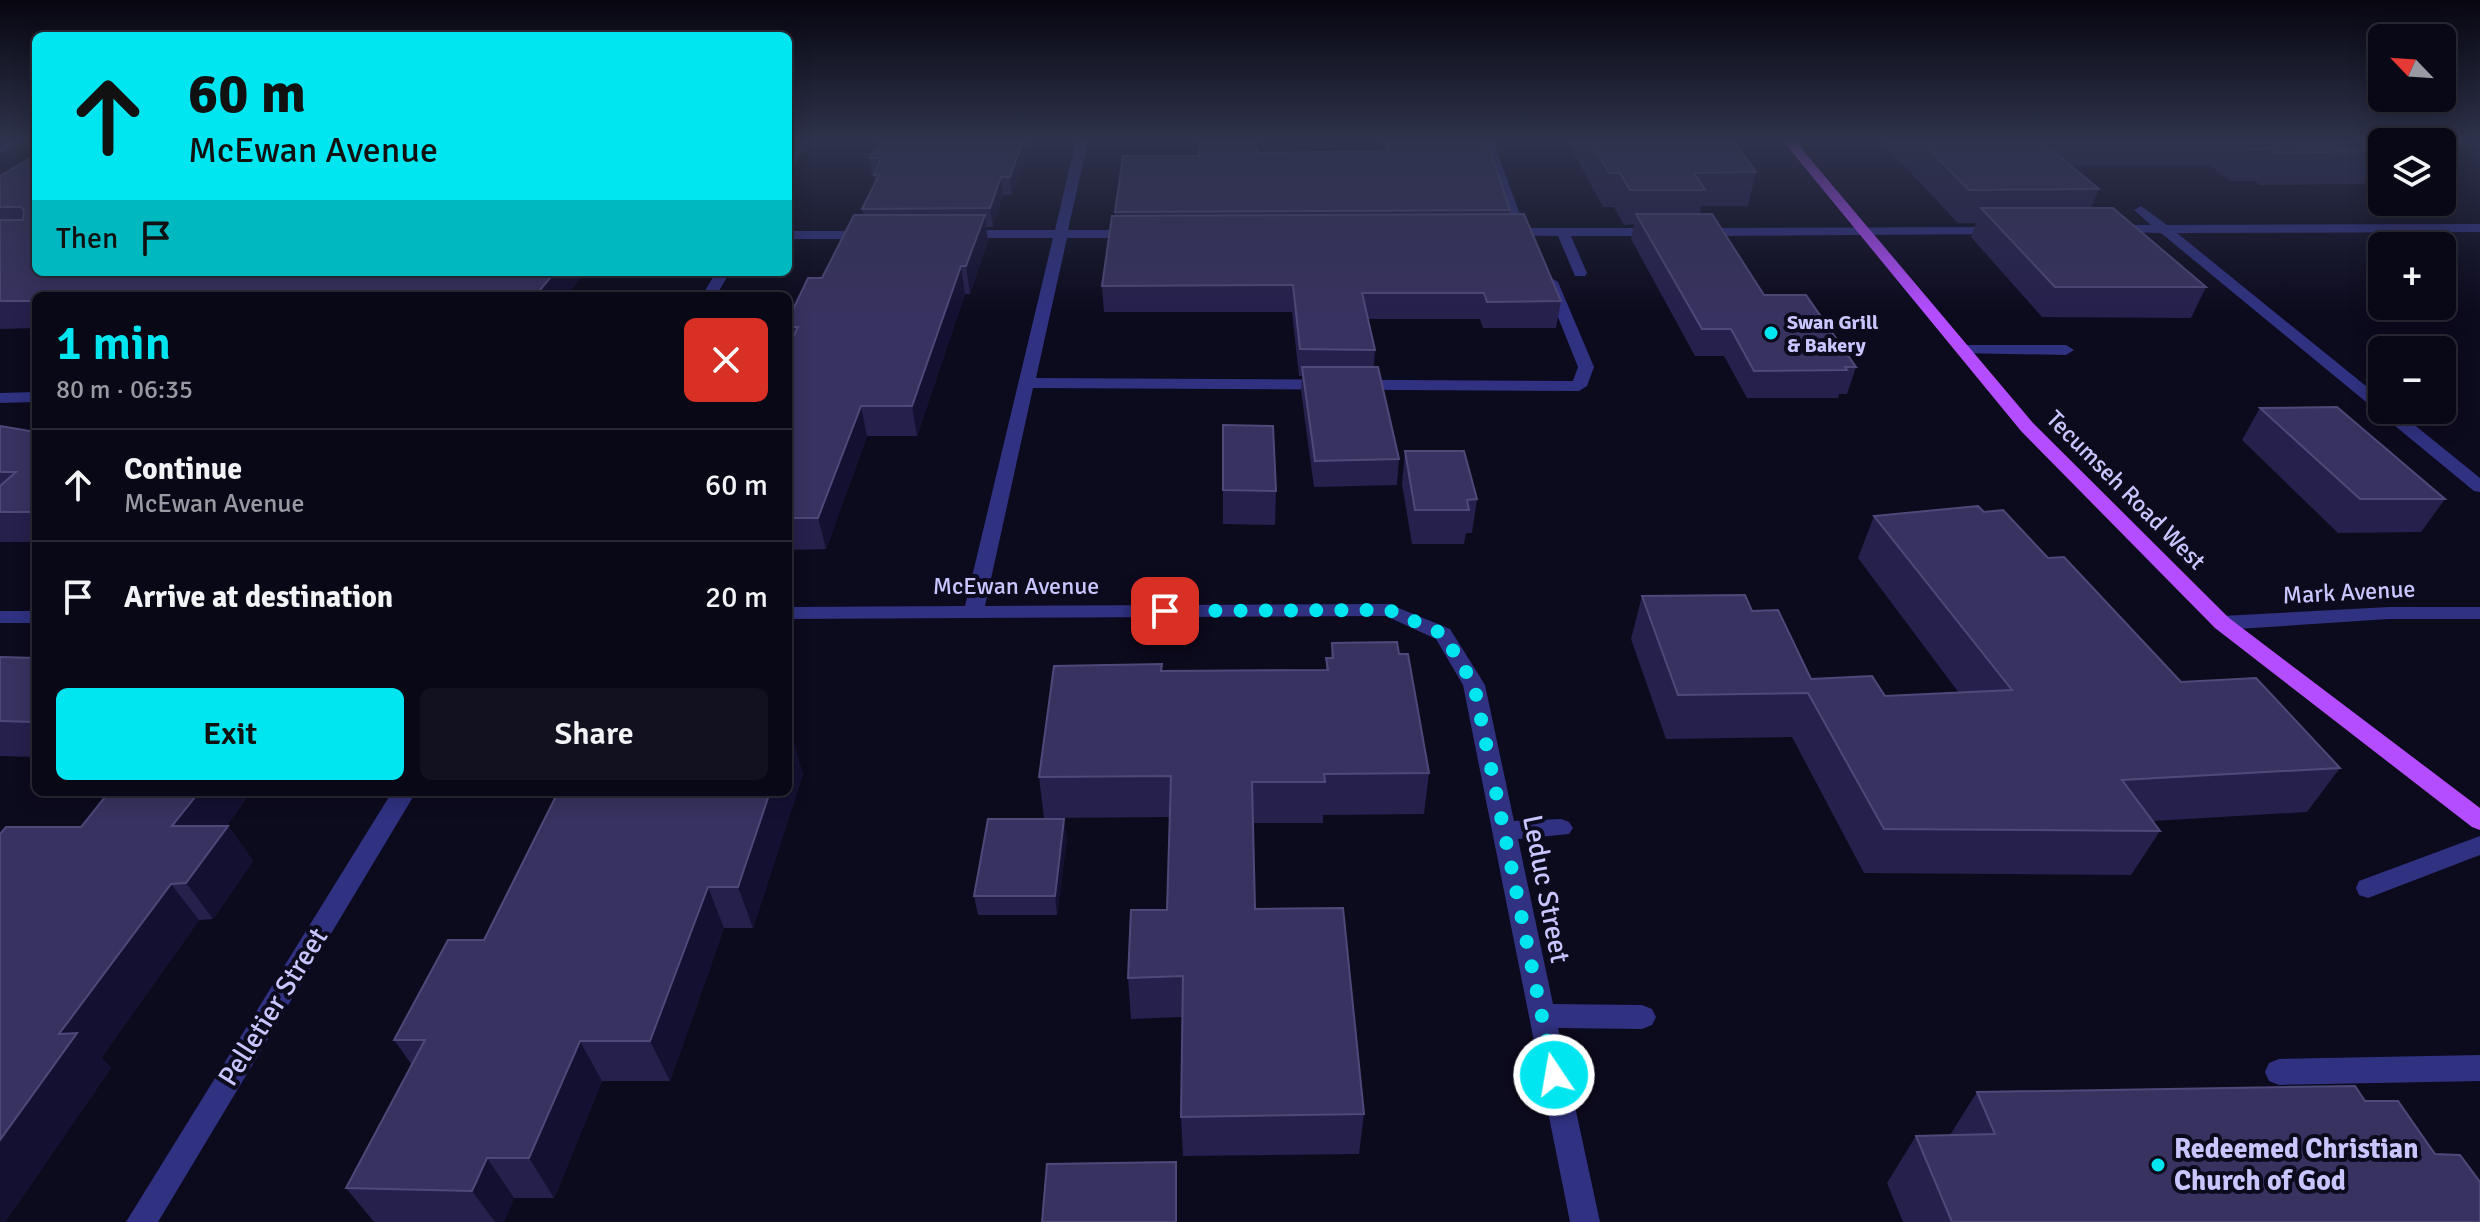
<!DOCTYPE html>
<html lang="en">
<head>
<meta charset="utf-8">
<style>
  body { margin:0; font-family:Signika,sans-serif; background:#12111f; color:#f1f3f6; height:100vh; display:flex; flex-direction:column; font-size:30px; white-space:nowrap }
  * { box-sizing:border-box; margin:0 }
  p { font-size:26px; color:#999aa1 }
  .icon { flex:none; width:44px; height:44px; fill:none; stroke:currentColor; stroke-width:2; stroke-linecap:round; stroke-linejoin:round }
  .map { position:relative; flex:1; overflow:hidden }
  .sheet { position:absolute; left:32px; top:292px; width:760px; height:504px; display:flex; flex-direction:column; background:#090816; border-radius:12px; box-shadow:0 4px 20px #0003,0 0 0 2px #292935 }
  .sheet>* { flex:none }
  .banner { position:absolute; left:32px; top:32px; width:760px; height:244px; border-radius:12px; box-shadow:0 4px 20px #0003,0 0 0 2px #292935; background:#00e6f1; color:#111; overflow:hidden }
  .needle { width:52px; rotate:295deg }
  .controls { position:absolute; left:2368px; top:24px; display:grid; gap:16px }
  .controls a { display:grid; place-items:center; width:88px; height:88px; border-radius:12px; background:#090816; box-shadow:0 4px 20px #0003,0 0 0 2px #292935; font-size:40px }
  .pin { position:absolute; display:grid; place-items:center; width:68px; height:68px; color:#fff; margin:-34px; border-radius:16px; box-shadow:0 4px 12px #0006 }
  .me { position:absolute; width:88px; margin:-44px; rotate:348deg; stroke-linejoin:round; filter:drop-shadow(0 0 6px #0008) }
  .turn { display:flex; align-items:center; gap:28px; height:168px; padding:0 24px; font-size:36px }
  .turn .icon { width:104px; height:104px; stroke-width:2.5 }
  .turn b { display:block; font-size:56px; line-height:68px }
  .then { display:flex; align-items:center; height:76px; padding:0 24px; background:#0003; gap:16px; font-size:30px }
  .round { display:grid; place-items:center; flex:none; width:84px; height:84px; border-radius:12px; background:#12111f }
  .summary { display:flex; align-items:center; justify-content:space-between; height:136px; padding:0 24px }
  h1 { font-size:48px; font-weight:600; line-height:60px; color:#00e6f1 }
  .primary-button { display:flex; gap:16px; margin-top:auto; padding:16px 24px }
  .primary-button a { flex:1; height:92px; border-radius:12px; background:#00e6f1; color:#111; font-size:32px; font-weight:600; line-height:92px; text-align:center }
  .primary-button a+a { background:#12111f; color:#f1f3f6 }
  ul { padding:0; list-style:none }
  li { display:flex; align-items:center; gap:24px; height:112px; padding:0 24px; border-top:2px solid #292935 }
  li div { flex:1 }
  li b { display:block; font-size:30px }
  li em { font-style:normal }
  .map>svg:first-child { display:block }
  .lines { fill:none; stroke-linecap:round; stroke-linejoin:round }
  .minor { fill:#303181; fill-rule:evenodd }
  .major { fill:#b34dff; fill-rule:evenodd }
  .wall { fill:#26204d }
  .shaded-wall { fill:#141032 }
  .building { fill:#383260; stroke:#4e4979; stroke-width:2 }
  .route { stroke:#00e6f1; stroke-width:14; stroke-dasharray:0 25.2 }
  .poi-dot { fill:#00e6f1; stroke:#0c0a1d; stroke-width:3 }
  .labels { text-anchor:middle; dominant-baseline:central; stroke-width:8; stroke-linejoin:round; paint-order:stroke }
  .far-poi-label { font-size:20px; font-weight:bold; fill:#c9c6ff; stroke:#0c0a1d; text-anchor:start }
  .street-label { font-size:24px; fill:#c9c6ff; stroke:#0c0a1d }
  .near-street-label { font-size:28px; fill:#c9c6ff; stroke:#0c0a1d }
  .near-poi-label { font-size:28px; font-weight:bold; fill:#c9c6ff; stroke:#0c0a1d; text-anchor:start }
</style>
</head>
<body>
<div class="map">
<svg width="2480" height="1222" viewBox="0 0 2480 1222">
  <rect width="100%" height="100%" fill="#0c0a1d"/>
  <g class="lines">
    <!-- minor -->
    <g class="minor">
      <polygon points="9,141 23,141 0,154 0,145"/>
      <polygon points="797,141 809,141 792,168 788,169 788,155"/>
      <polygon points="1076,141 1088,141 1068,230 1136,230 1143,234 1136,238 1067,238 1036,378 1573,381 1578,367 1544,282 1551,278 1558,282 1594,367 1587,386 1579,391 1033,388 985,606 1389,604 1450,629 1485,685 1514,821 1561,819 1569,822 1573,828 1569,834 1518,839 1553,1004 1642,1005 1652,1009 1656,1017 1652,1025 1642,1029 1558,1028 1600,1222 1570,1222 1463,685 1436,639 1386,616 788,619 788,607 965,606 1053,238 960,238 953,234 960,230 1055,230"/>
      <polygon points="1481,141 1493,141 1525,228 1660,228 1667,232 1660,236 1571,236 1587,273 1585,276 1575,276 1558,236 1499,235 1499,229 1512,228"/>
      <polygon points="2141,206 2167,225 2480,224 2480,232 2177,233 2382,399 2382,410 2396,410 2480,478 2480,492 2474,491 2161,233 2107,232 2105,229 2112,225 2151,225 2134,210"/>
      <polygon points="2005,227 2007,230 2000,234 1696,236 1689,232 1696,228"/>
      <polygon points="788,231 872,231 879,235 872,239 788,239"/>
      <polygon points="716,272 730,272 716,296 702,296"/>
      <polygon points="1963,345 2066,345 2074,350 2066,355 1958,353 1955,350"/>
      <polygon points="36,392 36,402 0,403 0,393"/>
      <polygon points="2389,607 2480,607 2480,619 2389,619 2222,630 2212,623 2222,616"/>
      <rect x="0" y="611" width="36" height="12"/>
      <polygon points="392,792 416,792 158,1222 126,1222"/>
      <polygon points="2480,836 2480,855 2368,898 2359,895 2356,888 2359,881"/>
      <polygon points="2480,1055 2480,1081 2279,1085 2269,1081 2265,1072 2269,1063 2279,1059"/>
    </g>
    <!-- major -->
    <polygon class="major" points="1783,141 1795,141 2033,423 2229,618 2480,808 2480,830 2472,827 2215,628 2021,431"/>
  </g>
  <!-- wall -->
  <g class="wall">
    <polygon points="1196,141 1255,141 1258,153 1385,151 1383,141 1486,141 1510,210 1509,214 1561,301 1556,328 1483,328 1480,319 1368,319 1375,350 1374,367 1399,459 1397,485 1314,487 1301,391 1302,376 1299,376 1292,312 1104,312 1102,286 1115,212 1198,156"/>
    <polygon points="1567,141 1733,141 1756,172 1748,206 1701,206 1700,214 1764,295 1856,367 1847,394 1839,394 1838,398 1747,398 1724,356 1695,356 1631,239 1634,224 1624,225 1614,207 1603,207"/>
    <polygon points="1888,141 2364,141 2382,151 2364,184 2260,185 2254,181 2231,181 2210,166 2072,166 2099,189 2091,208 2206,287 2191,318 2042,317 1971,237 1976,223 1958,223 1886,147"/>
    <polygon points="1029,146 1012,195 1003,195 993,227 986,227 988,241 970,294 965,294 917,436 867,436 826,549 788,550 788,347 789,345 788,320 822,278 864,215 862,209 875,183 874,176 872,176 869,158"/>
    <polygon points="36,155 36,272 585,272 566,296 36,296 36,328 0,329 0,176"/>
    <polygon points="2260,408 2445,499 2421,532 2338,533 2242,440"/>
    <polygon points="1223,425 1276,491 1275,525 1223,524"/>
    <polygon points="0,426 36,432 36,542 0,542"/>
    <polygon points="1405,451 1477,499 1472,533 1466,533 1464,544 1412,544 1402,484"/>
    <polygon points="1984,512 2048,558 2181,682 2340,768 2307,812 2153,821 2160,831 2131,875 1864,873 1792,737 1666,739 1631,639 1642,596 1752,611 1811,679 1885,696 1959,693 1858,558 1874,516"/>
    <polygon points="1332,643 1399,654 1429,773 1424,814 1323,815 1323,823 1253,823 1255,909 1364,1114 1359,1154 1183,1156 1181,1117 1182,1017 1131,1019 1128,978 1167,910 1170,817 1044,818 1039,777 1162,671 1326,670 1326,658 1331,658"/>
    <polygon points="0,657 36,658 36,757 0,756"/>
    <polygon points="803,774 753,928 724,928 670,1081 602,1081 554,1198 514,1198 504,1222 374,1222 346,1188 412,1065 394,1040 484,940"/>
    <polygon points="109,792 251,792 226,826 228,826 253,861 213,919 199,920 101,1058 111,1068 5,1222 81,827"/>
    <polygon points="1067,837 1057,915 978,915 974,896"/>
    <polygon points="1977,1092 2365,1101 2435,1154 2480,1222 1903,1222 1887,1183 1916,1136 1950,1135"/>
  </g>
  <!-- shaded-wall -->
  <g class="shaded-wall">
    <polygon points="1023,141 1029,141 1029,146 1012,195 1010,177"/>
    <polygon points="1001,177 1003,195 993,227 990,208"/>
    <polygon points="985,215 988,241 970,294 966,266"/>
    <polygon points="961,266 965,294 917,436 912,406"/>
    <polygon points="555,272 585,272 566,296 535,296"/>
    <polygon points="861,406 867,436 826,549 818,518"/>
    <polygon points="791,732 803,774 753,928 738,887 770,792 788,792 788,740"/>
    <polygon points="199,792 251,792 199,862 172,826"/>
    <polygon points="1064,819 1067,837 1057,915 1055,896"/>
    <polygon points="228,826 253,861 213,919 186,883"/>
    <polygon points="171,884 199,920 101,1058 111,1068 5,1222 0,1222 0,1140 59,1034"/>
    <polygon points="708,887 724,928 670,1081 650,1041"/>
    <polygon points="580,1041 602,1081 554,1198 529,1158"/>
    <polygon points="487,1158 514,1198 504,1222 495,1222 472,1191"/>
  </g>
  <!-- building -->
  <g class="building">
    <polygon points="880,141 1023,141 1010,177 1001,177 990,208 862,209 879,175 874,175 881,158 869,158"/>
    <polygon points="1198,141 1255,141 1258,153 1388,151 1386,141 1486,141 1510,210 1115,212 1123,156 1200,156"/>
    <polygon points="1590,141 1733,141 1756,172 1694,173 1705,190 1630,190 1620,173 1609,173"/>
    <polygon points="1921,141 2041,141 2099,189 1969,190"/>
    <polygon points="2234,141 2364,141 2382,151 2276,153 2270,149 2247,149"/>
    <polygon points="36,155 36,272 555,272 535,296 184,295 182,296 36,296 36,301 0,301 0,220 23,220 24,210 21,207 0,207 0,176"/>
    <polygon points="1981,208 2113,208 2206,287 2055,287"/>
    <polygon points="1524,214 1561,301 1487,302 1484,293 1362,293 1375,350 1300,349 1293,285 1102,286 1112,216"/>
    <polygon points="1636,214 1712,214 1764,295 1806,295 1856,367 1845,367 1847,370 1754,371 1731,329 1702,329"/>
    <polygon points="854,215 985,215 966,266 961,266 912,406 861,406 818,518 788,518 788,347 798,327 788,327 788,320 808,278 822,278"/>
    <polygon points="1302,367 1378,367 1399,459 1315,461"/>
    <polygon points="2337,407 2445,499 2360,499 2260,408"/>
    <polygon points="1223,425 1273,426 1276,491 1223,490"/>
    <polygon points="0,426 36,432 36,512 0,512 0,486 16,472 0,472"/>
    <polygon points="1405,451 1464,451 1477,499 1467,500 1469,510 1415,510"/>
    <polygon points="1978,506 1984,512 2003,510 2048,558 2064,557 2181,682 2256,678 2340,768 2122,780 2160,831 1884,829 1808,693 1678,695 1642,596 1745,595 1752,611 1778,610 1811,679 1872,676 1885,696 2012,690 1874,516"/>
    <polygon points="1397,642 1399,654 1408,654 1429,773 1324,774 1325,782 1252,782 1255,909 1343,908 1364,1114 1181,1117 1183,976 1128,978 1131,910 1167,910 1171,776 1039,777 1054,666 1162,664 1161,671 1328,670 1326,658 1333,658 1332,643"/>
    <polygon points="0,657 36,658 36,722 0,721"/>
    <polygon points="109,792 199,792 172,826 228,826 186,883 171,884 59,1034 77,1033 0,1140 0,834 6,827 81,827"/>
    <polygon points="558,792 770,792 738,887 708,887 650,1041 580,1041 529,1158 487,1158 472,1191 346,1188 425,1040 394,1040 448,940 484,940"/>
    <polygon points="988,819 1064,819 1055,896 974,896"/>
    <polygon points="2355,1086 2365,1101 2398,1101 2435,1154 2460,1155 2480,1182 2480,1222 1952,1222 1916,1136 1995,1134 1977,1092"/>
    <polygon points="1176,1162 1176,1222 1042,1222 1047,1164"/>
  </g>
  <!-- sky -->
  <linearGradient id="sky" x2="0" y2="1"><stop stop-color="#070610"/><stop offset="0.45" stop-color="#2e334c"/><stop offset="1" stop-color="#2e334c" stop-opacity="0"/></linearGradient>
  <rect width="2480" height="312" fill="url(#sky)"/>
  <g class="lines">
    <!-- route -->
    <polyline class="route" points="1165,611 1389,610 1443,634 1474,685 1554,1075"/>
  </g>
  <!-- markers -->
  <g class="poi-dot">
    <circle cx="1771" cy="333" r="8"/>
    <circle cx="2158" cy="1165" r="8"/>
  </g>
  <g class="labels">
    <!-- far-poi labels -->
    <g class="far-poi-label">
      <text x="1787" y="322">Swan Grill<tspan x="1787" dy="23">&amp; Bakery</tspan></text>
    </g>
    <!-- street labels -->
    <g class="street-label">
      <text transform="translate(2126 490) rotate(45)">Tecumseh Road West</text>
      <text x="1016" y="586">McEwan Avenue</text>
      <text transform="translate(2349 592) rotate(-3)">Mark Avenue</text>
    </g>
    <!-- near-street labels -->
    <g class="near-street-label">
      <text transform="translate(1546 889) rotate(79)">Leduc Street</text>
      <text transform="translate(273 1007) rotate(-58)">Pelletier Street</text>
    </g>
    <!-- near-poi labels -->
    <g class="near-poi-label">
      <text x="2174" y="1149">Redeemed Christian<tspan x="2174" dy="32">Church of God</tspan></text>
    </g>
  </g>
</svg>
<div class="controls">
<a><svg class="needle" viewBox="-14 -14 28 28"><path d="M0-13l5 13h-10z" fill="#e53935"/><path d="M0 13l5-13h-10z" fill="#999aa1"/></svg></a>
<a><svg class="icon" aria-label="layers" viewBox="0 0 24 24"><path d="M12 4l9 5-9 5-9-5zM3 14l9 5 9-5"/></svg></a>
<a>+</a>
<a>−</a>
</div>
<div class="pin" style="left:1165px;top:611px;background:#d93025"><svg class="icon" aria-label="arrive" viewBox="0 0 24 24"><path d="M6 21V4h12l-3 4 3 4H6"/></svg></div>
<svg class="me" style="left:1554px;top:1075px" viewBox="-20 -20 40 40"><circle r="17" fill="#00e6f1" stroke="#fff" stroke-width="3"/><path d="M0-11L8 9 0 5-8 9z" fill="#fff"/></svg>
<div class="banner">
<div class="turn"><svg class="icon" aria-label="ahead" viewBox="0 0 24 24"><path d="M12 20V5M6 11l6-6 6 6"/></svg><div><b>60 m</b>McEwan Avenue</div></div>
<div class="then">Then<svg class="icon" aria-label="arrive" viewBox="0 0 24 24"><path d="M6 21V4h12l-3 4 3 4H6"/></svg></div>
</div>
<section class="sheet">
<div class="summary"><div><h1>1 min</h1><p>80 m · 06:35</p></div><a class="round" style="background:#d93025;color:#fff"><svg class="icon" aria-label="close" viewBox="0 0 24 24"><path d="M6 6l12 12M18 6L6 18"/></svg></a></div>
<ul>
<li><svg class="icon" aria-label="ahead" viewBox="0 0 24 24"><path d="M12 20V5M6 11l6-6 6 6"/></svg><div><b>Continue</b><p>McEwan Avenue</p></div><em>60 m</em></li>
<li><svg class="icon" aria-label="arrive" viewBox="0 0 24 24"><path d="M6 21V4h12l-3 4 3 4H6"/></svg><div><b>Arrive at destination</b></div><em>20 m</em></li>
</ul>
<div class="primary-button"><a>Exit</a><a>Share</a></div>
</section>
</div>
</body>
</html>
